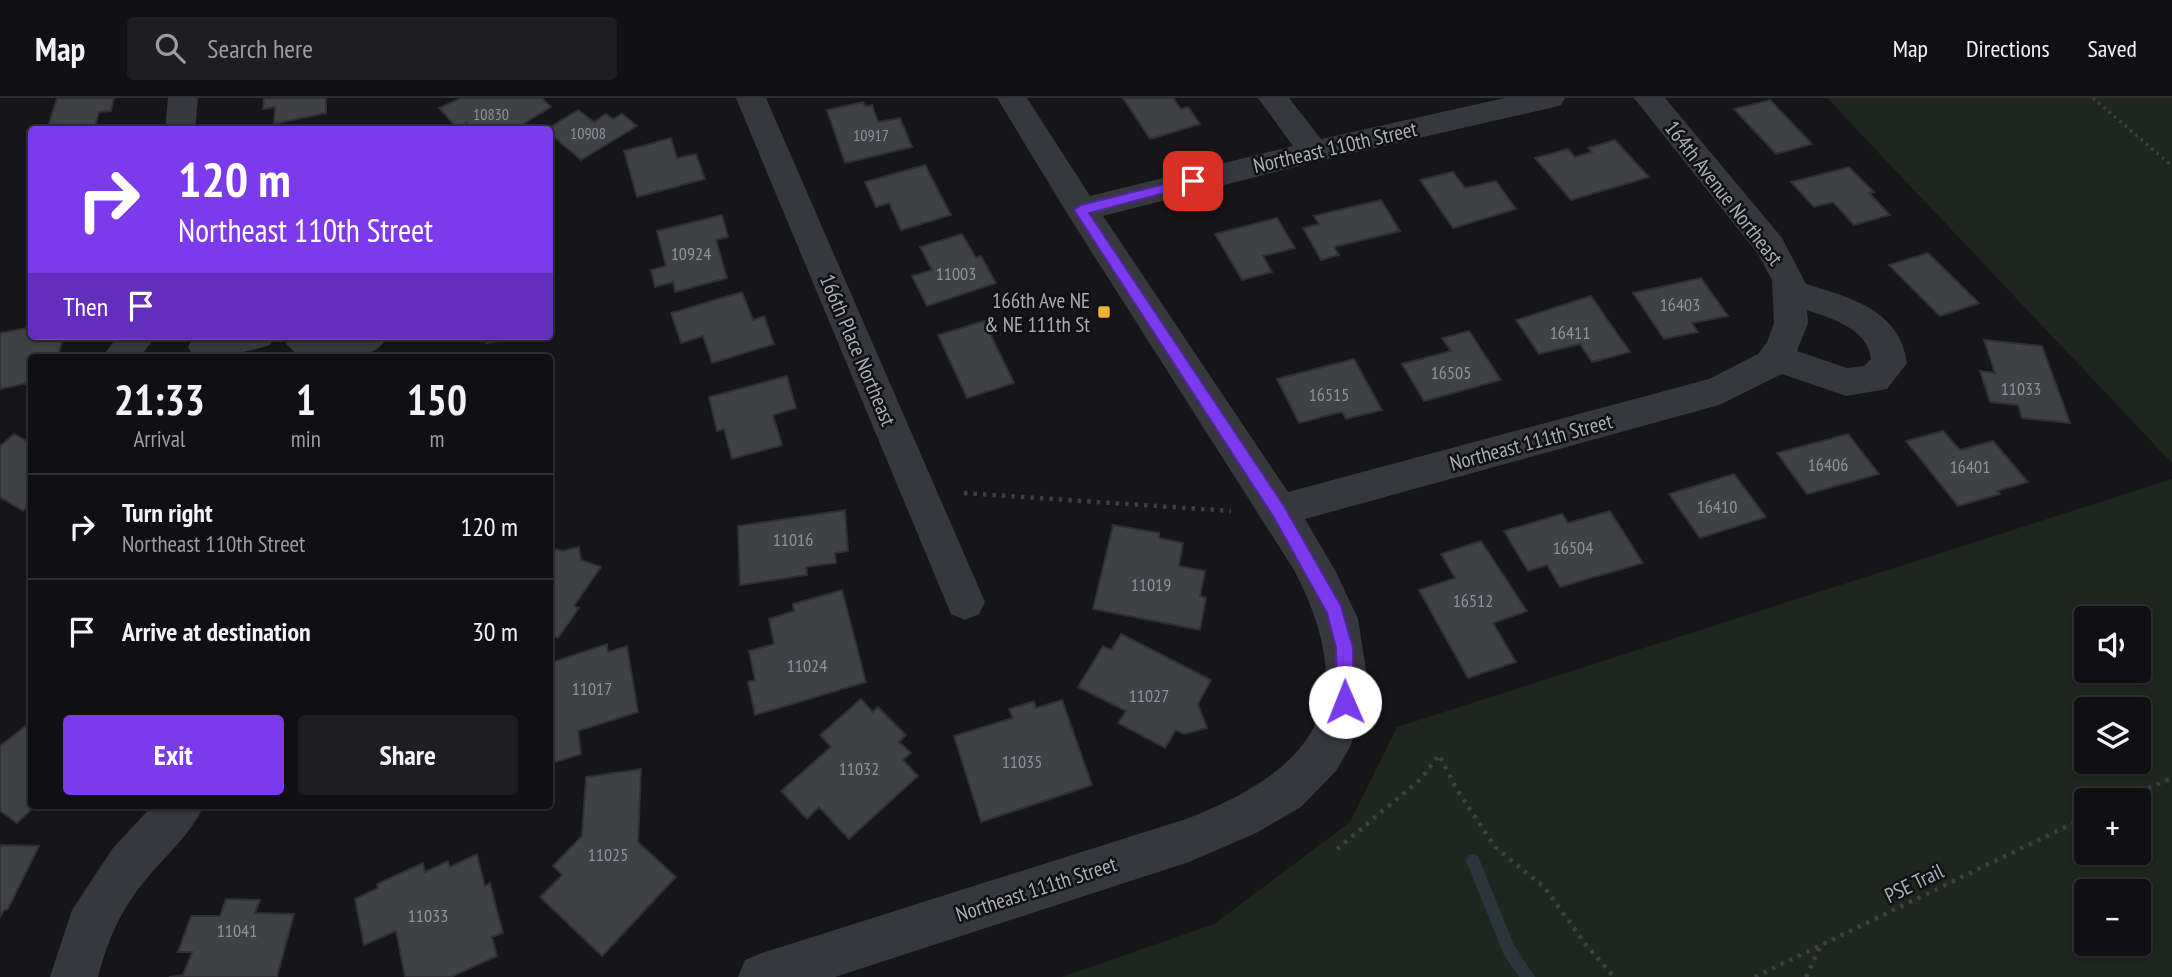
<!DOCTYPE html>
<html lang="en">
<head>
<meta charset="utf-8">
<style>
  body { margin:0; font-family:"PT Sans Narrow",sans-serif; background:#1e1e20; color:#f1f3f6; height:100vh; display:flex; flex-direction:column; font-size:26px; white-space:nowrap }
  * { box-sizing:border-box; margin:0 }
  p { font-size:23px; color:#9c9d9f }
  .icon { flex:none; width:38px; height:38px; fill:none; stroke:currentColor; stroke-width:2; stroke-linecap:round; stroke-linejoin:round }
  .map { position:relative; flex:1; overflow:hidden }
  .sheet { position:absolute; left:28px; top:256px; width:525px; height:455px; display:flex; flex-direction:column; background:#101012; border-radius:7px; box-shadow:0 2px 5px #0004,0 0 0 2px #303032 }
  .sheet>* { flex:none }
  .hud { position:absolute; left:28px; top:28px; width:525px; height:214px; border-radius:7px; box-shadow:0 2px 5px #0004,0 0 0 2px #303032; background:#7c3aed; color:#fff; overflow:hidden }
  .buttons { position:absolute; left:2074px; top:508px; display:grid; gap:14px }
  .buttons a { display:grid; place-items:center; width:77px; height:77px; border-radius:7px; background:#101012; box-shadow:0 2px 5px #0004,0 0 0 2px #303032; font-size:35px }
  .pin { position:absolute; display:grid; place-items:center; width:60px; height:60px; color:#fff; margin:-30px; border-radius:14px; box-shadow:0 4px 10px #0006 }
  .me { position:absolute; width:77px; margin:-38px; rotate:359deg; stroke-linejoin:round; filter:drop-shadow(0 0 5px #0008) }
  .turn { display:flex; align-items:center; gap:24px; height:147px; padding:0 35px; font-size:32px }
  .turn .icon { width:91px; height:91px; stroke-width:2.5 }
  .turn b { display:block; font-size:49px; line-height:60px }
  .then { display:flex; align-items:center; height:66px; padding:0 35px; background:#0003; gap:14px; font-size:26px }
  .eta { display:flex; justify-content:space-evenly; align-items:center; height:119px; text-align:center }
  .eta b { font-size:42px; font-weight:700; line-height:49px }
  .cta { display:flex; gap:14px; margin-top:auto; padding:14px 35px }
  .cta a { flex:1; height:80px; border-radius:7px; background:#7c3aed; color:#fff; font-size:28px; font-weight:700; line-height:80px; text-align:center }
  .cta a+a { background:#1e1e20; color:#f1f3f6 }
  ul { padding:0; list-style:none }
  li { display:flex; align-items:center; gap:21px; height:105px; padding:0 35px; border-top:2px solid #303032 }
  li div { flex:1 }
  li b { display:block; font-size:26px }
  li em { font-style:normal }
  header { display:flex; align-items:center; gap:42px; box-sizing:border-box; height:98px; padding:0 35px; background:#101012; border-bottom:2px solid #303032 }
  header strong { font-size:33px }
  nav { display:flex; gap:38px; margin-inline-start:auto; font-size:24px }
  .search { width:490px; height:63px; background:#1e1e20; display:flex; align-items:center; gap:18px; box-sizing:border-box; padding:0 24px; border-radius:7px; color:#9c9d9f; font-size:26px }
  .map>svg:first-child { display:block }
  .green { fill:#1e261f; fill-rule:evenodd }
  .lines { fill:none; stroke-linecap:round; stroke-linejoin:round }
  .stream { fill:#2c353c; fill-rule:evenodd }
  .building { fill:#404145; stroke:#303034; stroke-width:2 }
  .path-far1 { stroke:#3d3f44; stroke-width:3.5; stroke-dasharray:2.5 4.5; stroke-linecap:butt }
  .path { stroke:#3d3f44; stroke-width:4.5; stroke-dasharray:3.5 6; stroke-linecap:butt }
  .minor { fill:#37383d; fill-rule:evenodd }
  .route { fill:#7c3aed; stroke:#51269a; stroke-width:2 }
  .poi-dot { fill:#f2b134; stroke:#111113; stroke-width:2.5 }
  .labels { text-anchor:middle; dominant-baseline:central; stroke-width:5; stroke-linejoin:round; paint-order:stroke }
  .far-number-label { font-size:16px; fill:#8e929b }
  .number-label { font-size:18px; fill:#8e929b }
  .street-label { font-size:21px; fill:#a8adb8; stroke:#111113 }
  .poi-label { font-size:21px; fill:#a8adb8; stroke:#111113; text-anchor:end }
</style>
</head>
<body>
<header>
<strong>Map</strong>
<div class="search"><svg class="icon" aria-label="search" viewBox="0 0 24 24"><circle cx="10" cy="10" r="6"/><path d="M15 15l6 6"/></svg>Search here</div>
<nav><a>Map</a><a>Directions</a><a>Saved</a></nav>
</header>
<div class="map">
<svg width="2172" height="879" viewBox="0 0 2172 879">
  <rect width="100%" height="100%" fill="#161618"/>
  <!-- green -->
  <g class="green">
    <polygon points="1827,0 2172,0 2172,365"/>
    <path d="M 2172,381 L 2172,879 L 1062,879 L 1214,826 L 1350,724 L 1397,629 ZM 2086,520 L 2138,520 L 2138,572 L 2086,572 ZM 2086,611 L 2138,611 L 2138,663 L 2086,663 ZM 2086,702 L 2138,702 L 2138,754 L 2086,754 ZM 2086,793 L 2138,793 L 2138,845 L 2086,845 Z"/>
  </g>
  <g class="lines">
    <!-- stream -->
    <polygon class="stream" points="1473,756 1478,758 1514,847 1535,879 1519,879 1504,857 1466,763 1468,758"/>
  </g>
  <!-- building -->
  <g class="building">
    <polygon points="57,0 114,0 111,13 99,14 94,32 47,32"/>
    <polygon points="264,0 326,0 326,15 274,26 275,9 263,11"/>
    <polygon points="461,0 542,0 551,9 513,32 472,32 467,25 457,30 439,10"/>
    <polygon points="1123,0 1173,0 1181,11 1188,9 1200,26 1150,41"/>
    <polygon points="1770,2 1812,46 1776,56 1734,11"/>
    <polygon points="863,4 865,8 872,7 878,24 900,20 912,49 845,65 827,12"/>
    <polygon points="578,12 594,24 606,16 613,21 622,16 637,28 581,62 546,32"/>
    <polygon points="671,40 677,60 696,56 705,81 637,99 624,53"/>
    <polygon points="1615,42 1649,79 1571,102 1535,60 1568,51 1575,59 1592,54 1588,50"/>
    <polygon points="925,67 951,117 901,132 889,105 876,109 865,84"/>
    <polygon points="1849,69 1874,94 1869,95 1890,117 1854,127 1833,104 1814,109 1791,84"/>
    <polygon points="1453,74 1465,90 1496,83 1516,111 1453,130 1420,82"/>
    <polygon points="1381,102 1400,133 1334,149 1339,157 1321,162 1303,130 1319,126 1314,118"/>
    <polygon points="722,117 728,139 716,142 727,180 675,194 673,184 655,189 651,172 666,168 657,133"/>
    <polygon points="1277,120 1295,150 1263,158 1272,174 1242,182 1215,136"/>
    <polygon points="962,136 976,160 981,158 996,185 927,208 912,178 932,172 920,149"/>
    <polygon points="1928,155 1979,205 1940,218 1889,167"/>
    <polygon points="1701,180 1728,218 1692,225 1698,234 1664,241 1633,195"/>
    <polygon points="742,194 753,222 764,218 774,246 712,265 703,238 681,245 671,215"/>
    <polygon points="1591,198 1630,254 1592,264 1580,246 1539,256 1516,222"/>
    <polygon points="984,223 1014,285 967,300 938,237"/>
    <polygon points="32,229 32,238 63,238 59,255 32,259 29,285 0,291 0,235"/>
    <polygon points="1469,233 1501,282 1424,303 1402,266 1451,253 1442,240"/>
    <polygon points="487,238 534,238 486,245"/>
    <polygon points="1984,242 2042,248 2070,325 2022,320 2018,307 1990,304 1980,273 1995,275"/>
    <polygon points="1354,261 1382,312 1346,321 1342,314 1299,325 1277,281"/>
    <polygon points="787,278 796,310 773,317 782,347 732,361 724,331 717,333 709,299"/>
    <polygon points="1943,333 1960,352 1993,343 2028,384 1997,393 2000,396 1958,408 1906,343"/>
    <polygon points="14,336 32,346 32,405 23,413 0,399 0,348"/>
    <polygon points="1848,336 1879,376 1807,396 1777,355"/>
    <polygon points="1734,376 1766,419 1700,440 1669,396"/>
    <polygon points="845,412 848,453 835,455 836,465 806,469 807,477 740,487 738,428"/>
    <polygon points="1610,413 1643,465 1560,489 1547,467 1528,473 1504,433 1562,416 1568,425"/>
    <polygon points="1113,427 1159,435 1159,440 1183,445 1179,468 1205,473 1200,498 1206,500 1200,532 1093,511"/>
    <polygon points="1481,443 1527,513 1493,525 1516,564 1468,580 1419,492 1455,480 1441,456"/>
    <polygon points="550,449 562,453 579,449 581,462 601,469 574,508 579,510 558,540 550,536"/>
    <polygon points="842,492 866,584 755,617 748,584 755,582 749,553 774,546 769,521 794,513 793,506"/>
    <polygon points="1121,536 1211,582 1198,606 1207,630 1184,636 1176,632 1165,650 1118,625 1126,613 1078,589 1103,548 1111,552"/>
    <polygon points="607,546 608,554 627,548 638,614 578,633 581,656 550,666 550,565"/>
    <polygon points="861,601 873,614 878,609 906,637 899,644 911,655 903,662 918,678 849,741 819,709 807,721 781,693 831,649 820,637"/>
    <polygon points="1062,602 1092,687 981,724 954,638 1013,620 1009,611 1034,603 1036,610"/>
    <polygon points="32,623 32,707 36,707 17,725 0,713 0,648"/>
    <polygon points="641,671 638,744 676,779 602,858 540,799 562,777 553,768 582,738 586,679"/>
    <polygon points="0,747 39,748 8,811 4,812 0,819"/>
    <polygon points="477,756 485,788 490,785 503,835 492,839 497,858 451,879 405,879 396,833 364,847 355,801 378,790 377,786 423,765 425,774 448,763 450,769"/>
    <polygon points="226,801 260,802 255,815 294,816 277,879 169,879 183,877 192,854 178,854 191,818 220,818"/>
  </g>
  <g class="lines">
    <!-- path-far1 -->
    <polyline class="path-far1" points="2093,0 2172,68"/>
    <!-- path -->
    <g class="path">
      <polyline points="964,395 1231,413"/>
      <polyline points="2122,702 2172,680"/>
      <polyline points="1337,751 1421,681 1439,657 1457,692 1495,749 1545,790 1586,847 1614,879"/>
      <polyline points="1755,879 2086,719"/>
      <polyline points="1806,879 1820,849"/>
    </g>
    <!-- minor -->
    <g class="minor">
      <polygon points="168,0 198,0 195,32 165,32"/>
      <polygon points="736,0 766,0 985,504 979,516 965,522 951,516"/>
      <path d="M 997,0 L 1027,0 L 1090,98 L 1293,48 L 1258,0 L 1289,0 L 1321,41 L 1505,0 L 1565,0 L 1561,7 L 1550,10 L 1314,64 L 1103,118 L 1288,394 L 1709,281 L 1758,256 L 1767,244 L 1774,225 L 1772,182 L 1758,156 L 1634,0 L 1665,0 L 1782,140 L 1806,186 C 1851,200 1900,212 1907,265 L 1887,291 L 1846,298 L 1782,276 L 1719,307 L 1305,421 L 1336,474 L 1358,521 L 1368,585 L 1366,606 L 1350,649 L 1336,673 L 1301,709 L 1256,735 L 1189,764 L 835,879 L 738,879 L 745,862 L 762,855 L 1189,720 C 1318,669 1362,603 1294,472 L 1070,120 ZM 1807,212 C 1833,221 1868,231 1871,261 L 1864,268 L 1847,270 L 1797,253 L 1808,225 Z"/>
      <polygon points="118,238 156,238 140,259 102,259"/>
      <path d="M 197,238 L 275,238 L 270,247 C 245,255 221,259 194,259 L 188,249 L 193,239 Z"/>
      <path d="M 282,238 L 388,238 C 372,268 330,259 300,259 L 287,247 Z"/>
      <path d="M 153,707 L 204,707 C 192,735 167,756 148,779 C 122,809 108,841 98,879 L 50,879 L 72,812 L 113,750 Z"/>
    </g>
  </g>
  <!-- route -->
  <polygon class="route" points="1193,79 1198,80 1198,86 1089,115 1284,408 1341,508 1353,550 1354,604 1345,612 1337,604 1336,550 1327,515 1273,418 1074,112 1081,107"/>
  <!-- markers -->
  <rect class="poi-dot" x="1097" y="207" width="14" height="14" rx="3.5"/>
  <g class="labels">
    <!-- far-number labels -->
    <g class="far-number-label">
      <text x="491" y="16">10830</text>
      <text x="588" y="35">10908</text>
      <text x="871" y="37">10917</text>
    </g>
    <!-- number labels -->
    <g class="number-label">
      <text x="691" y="155">10924</text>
      <text x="956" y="175">11003</text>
      <text x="1680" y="206">16403</text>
      <text x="1570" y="234">16411</text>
      <text x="1451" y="274">16505</text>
      <text x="2021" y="290">11033</text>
      <text x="1329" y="296">16515</text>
      <text x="1828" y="366">16406</text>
      <text x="1970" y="368">16401</text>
      <text x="1717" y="408">16410</text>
      <text x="793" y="441">11016</text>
      <text x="1573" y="449">16504</text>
      <text x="1151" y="486">11019</text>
      <text x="1473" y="502">16512</text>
      <text x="807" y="567">11024</text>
      <text x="592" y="590">11017</text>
      <text x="1149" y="597">11027</text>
      <text x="1022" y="663">11035</text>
      <text x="859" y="670">11032</text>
      <text x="608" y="756">11025</text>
      <text x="428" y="817">11033</text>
      <text x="237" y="832">11041</text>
    </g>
    <!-- street labels -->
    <g class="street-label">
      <text transform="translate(1335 49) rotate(-13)">Northeast 110th Street</text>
      <text transform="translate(1724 95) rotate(52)">164th Avenue Northeast</text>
      <text transform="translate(858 252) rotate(67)">166th Place Northeast</text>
      <text transform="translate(1531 344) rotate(-15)">Northeast 111th Street</text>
      <text transform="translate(1914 785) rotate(-26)">PSE Trail</text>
      <text transform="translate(1036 791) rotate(-18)">Northeast 111th Street</text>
    </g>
    <!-- poi labels -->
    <g class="poi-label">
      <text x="1090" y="202">166th Ave NE<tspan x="1090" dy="24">&amp; NE 111th St</tspan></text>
    </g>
  </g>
</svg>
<div class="buttons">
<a><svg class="icon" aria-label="sound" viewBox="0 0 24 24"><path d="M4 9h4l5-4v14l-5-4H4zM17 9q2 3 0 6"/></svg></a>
<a><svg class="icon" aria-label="layers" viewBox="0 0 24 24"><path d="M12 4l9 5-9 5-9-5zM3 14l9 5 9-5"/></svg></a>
<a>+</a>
<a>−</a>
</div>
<div class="pin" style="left:1193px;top:83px;background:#d93025"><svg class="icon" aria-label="arrive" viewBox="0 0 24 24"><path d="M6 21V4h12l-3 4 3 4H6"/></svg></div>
<svg class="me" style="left:1345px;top:604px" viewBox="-20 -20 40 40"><circle r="19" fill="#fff"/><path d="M0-13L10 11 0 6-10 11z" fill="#7c3aed"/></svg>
<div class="hud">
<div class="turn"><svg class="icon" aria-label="right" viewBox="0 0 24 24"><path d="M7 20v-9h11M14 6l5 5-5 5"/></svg><div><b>120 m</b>Northeast 110th Street</div></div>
<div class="then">Then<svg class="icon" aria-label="arrive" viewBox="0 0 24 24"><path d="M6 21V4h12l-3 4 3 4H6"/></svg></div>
</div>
<section class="sheet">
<div class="eta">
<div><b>21:33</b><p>Arrival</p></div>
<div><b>1</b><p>min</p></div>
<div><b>150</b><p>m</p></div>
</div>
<ul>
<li><svg class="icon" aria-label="right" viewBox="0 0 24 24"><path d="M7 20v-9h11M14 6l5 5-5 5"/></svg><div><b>Turn right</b><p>Northeast 110th Street</p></div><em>120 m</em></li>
<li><svg class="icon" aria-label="arrive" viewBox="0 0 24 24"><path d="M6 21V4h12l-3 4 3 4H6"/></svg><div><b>Arrive at destination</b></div><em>30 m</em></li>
</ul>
<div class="cta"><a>Exit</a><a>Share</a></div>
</section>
</div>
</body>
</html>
